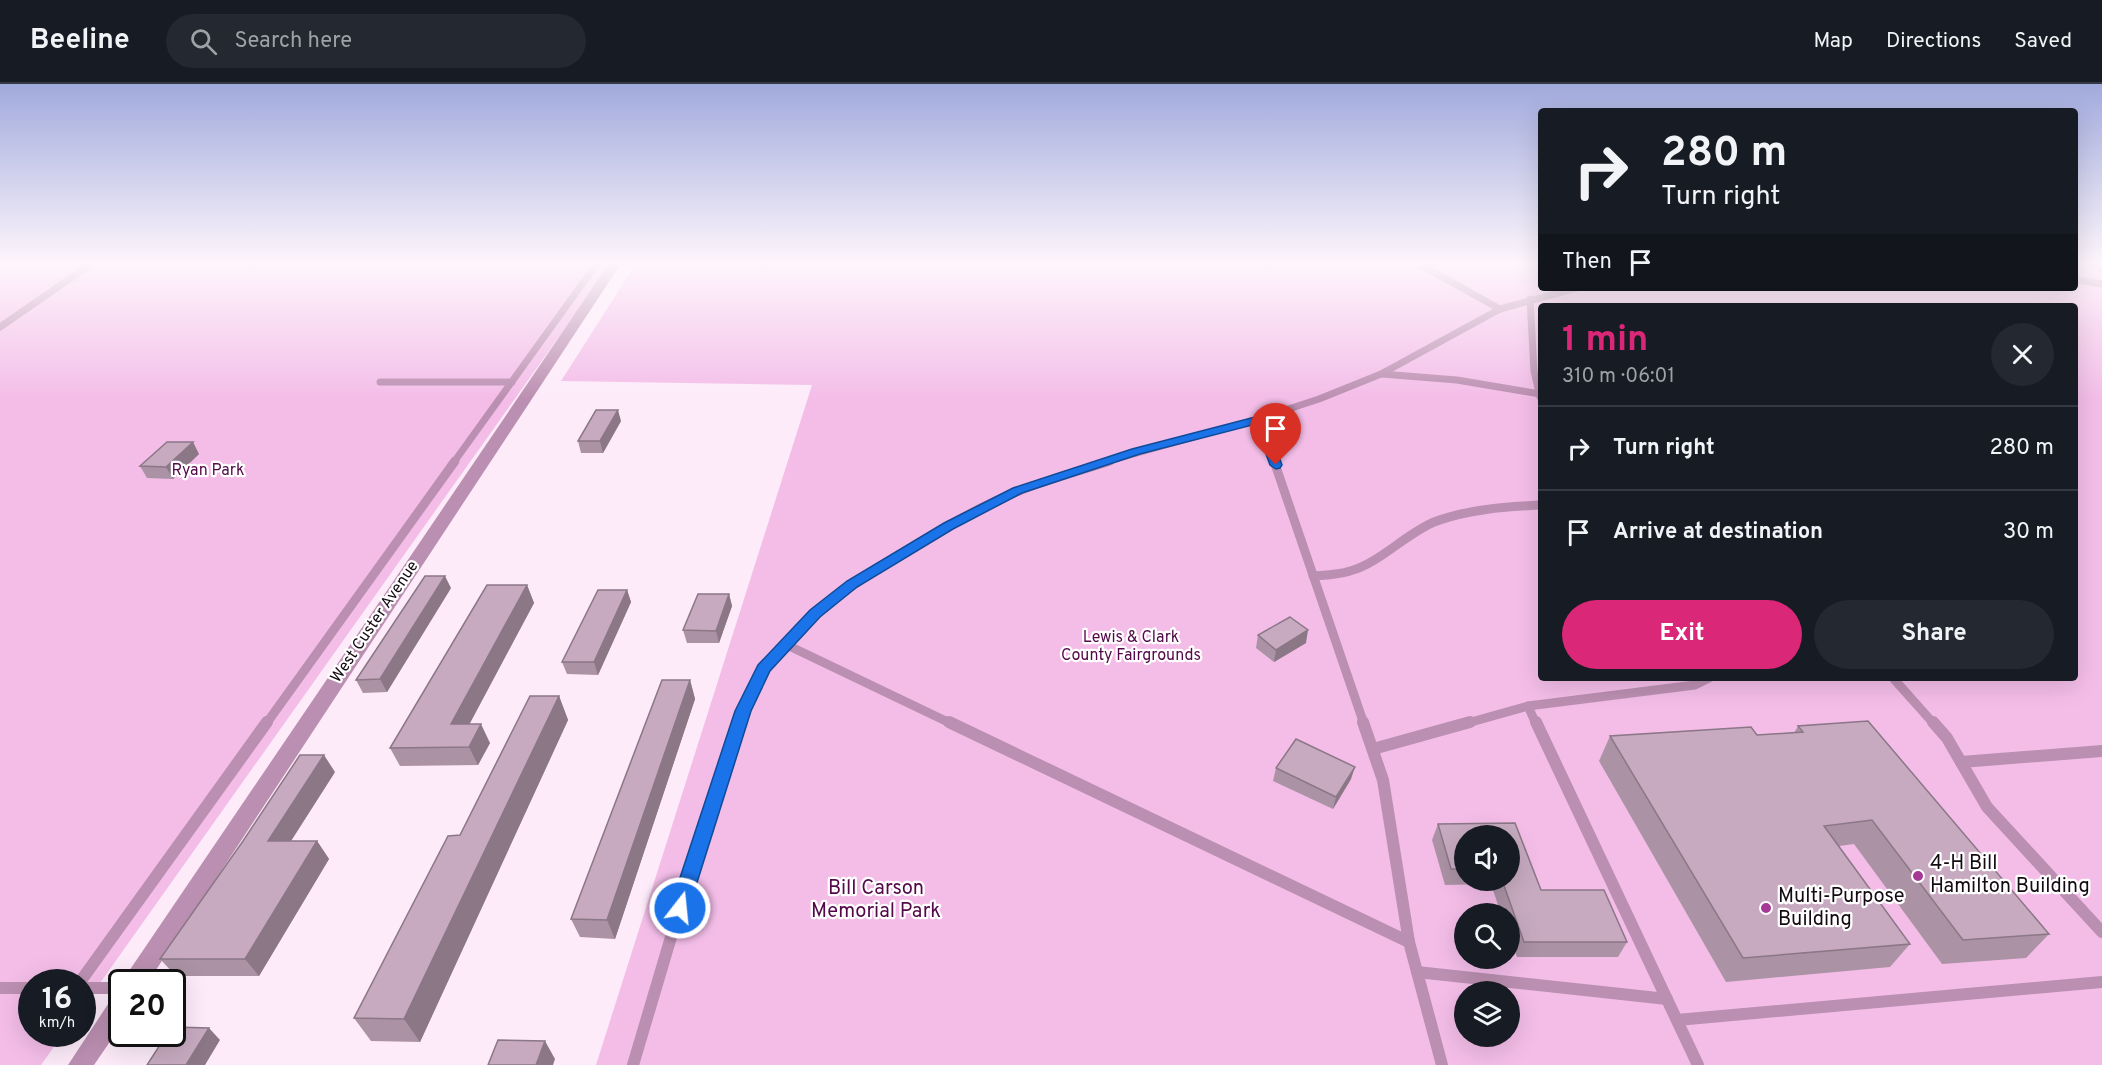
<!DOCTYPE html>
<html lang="en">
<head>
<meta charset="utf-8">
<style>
  body { margin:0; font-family:Overpass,sans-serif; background:#242831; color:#f1f3f6; height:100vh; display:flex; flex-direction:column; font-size:22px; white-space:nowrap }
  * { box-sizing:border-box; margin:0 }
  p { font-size:20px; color:#9ea1a6 }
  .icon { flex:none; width:33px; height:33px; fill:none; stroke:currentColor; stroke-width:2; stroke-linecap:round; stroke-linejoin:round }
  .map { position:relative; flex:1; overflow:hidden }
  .details { position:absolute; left:1538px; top:219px; width:540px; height:378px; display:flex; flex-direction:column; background:#171b24; border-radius:6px; box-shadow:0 6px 24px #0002 }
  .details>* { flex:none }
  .banner { position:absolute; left:1538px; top:24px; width:540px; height:183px; border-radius:6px; box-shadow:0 6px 24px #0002; background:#171b24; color:#f1f3f6; overflow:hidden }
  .fabs { position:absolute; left:1454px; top:741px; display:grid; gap:12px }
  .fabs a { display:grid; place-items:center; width:66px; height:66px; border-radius:50%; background:#171b24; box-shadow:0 6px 24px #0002; font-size:30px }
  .speed { position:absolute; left:18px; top:885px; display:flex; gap:12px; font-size:30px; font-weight:700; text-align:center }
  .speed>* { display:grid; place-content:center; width:78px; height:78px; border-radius:50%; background:#171b24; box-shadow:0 6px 24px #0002; line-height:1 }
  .speed small { font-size:15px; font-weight:400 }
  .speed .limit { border:3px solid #111; border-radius:9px; background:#fff; color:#111 }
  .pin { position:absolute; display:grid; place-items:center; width:51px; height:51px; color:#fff; margin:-62px -26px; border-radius:50% 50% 50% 0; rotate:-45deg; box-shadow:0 0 6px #0007 }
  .pin .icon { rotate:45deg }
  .me { position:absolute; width:66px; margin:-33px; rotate:16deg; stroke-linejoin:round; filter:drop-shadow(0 0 4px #0008) }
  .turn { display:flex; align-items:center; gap:21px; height:126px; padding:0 24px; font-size:27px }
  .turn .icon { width:78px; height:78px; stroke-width:2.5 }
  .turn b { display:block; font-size:42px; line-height:51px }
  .then { display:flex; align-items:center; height:57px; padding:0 24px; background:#0003; gap:12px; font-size:22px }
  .round { display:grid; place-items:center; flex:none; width:63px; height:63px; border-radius:32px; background:#242831 }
  .head { display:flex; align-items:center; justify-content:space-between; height:102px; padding:0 24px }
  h1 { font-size:36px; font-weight:700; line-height:45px; color:#db2777 }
  .primary-button { display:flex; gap:12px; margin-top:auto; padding:12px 24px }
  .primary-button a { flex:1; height:69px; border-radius:36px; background:#db2777; color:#fff; font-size:24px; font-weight:700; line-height:69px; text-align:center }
  .primary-button a+a { background:#242831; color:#f1f3f6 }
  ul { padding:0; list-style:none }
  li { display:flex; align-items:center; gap:18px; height:84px; padding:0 24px; border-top:2px solid #363941 }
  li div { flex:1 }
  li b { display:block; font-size:22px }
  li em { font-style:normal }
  header { display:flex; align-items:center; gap:36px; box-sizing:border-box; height:84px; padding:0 30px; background:#171b24; border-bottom:2px solid #363941 }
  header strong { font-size:28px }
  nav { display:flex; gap:33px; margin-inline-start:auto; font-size:21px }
  .search { width:420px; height:54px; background:#242831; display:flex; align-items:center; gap:15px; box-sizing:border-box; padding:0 21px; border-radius:33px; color:#9ea1a6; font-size:22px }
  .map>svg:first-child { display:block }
  .green { fill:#f3bde8; fill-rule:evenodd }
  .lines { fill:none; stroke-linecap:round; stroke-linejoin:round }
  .service-far2 { stroke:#bb8fb1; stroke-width:7 }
  .service-far1 { stroke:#bb8fb1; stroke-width:9 }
  .service { stroke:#bb8fb1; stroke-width:12 }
  .minor { fill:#bb8fb1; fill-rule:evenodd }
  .wall { fill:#ab92a5; fill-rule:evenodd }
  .shaded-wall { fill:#8b7786 }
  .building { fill:#c7aac0; stroke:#8b7786; stroke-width:1.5 }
  .route { fill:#1a73e8; stroke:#114b97; stroke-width:1.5 }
  .poi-dot { fill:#a63896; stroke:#fff; stroke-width:2 }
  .labels { text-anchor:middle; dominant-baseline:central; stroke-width:4.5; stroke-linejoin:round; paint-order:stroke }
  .park-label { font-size:16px; fill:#520849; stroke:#fff }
  .street-label { font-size:16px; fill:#140a12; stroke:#fff }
  .near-poi-label { font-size:20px; fill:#140a12; stroke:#fff; text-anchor:start }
  .near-park-label { font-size:20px; fill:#520849; stroke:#fff }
</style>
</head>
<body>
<header>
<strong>Beeline</strong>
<div class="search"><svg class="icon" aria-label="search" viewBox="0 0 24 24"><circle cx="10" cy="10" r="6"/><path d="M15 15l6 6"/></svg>Search here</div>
<nav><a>Map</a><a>Directions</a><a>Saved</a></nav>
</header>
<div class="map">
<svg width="2102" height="981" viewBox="0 0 2102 981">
  <rect width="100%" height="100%" fill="#fdebf9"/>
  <!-- green -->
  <g class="green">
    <polygon points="0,178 612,178 83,923 82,898 32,898 32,950 63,950 41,981 0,981"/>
    <path d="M 637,178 L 1540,178 L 1540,204 L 2074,204 L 2075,178 L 2102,178 L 2102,981 L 596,981 L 812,301 L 561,297 ZM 1540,222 L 2074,222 L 2074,594 L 1540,594 ZM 1464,752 L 1509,752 L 1509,796 L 1464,796 ZM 1464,830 L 1509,830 L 1509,874 L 1464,874 ZM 1464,908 L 1509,908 L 1509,952 L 1464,952 Z"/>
  </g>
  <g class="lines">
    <!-- service-far2 -->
    <g class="service-far2">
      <polyline points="1415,178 1500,225"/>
      <polyline points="2092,178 2102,185"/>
      <polyline points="2074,195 2102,200"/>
      <polyline points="1530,215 1534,287 1540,313"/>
      <polyline points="0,243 94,178"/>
      <polyline points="1382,290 1457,296 1540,310"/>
      <polyline points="380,298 512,298"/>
      <polyline points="1255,336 1268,359 1275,378"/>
      <polyline points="454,378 598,178"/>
      <polyline points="1105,378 1255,336 1319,315 1381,290 1500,225 1577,204"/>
    </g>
    <!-- service-far1 -->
    <g class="service-far1">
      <polyline points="1274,377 1364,640"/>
      <path d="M 1313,492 C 1325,491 1338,491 1350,487 C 1381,478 1404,451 1434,438 C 1468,425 1505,423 1540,421"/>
      <polyline points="785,560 952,640"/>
      <polyline points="1893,594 1934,640"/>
      <polyline points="1528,622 1695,601 1709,594"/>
      <polyline points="266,640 455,377"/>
      <path d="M 739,640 C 767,554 841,507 914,462 C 947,442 982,421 1019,407 C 1048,395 1080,387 1110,377"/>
      <polyline points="1464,640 1528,622 1536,640"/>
    </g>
    <!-- service -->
    <g class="service">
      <polyline points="949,638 1409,858 1442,981"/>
      <polyline points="1363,638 1383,696 1409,858"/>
      <polyline points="1536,638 1698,981"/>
      <polyline points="1933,638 1947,654 1987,723 2102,848"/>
      <polyline points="1373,665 1470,638"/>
      <polyline points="1961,678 2102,667"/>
      <polyline points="1417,888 1667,915"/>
      <polyline points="80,898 267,638"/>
      <polyline points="0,904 32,904"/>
      <polyline points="82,904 122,904"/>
      <polyline points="1677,936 2102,898"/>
      <polyline points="633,981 693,779 739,638"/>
    </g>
    <!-- minor -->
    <g class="minor">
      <polygon points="610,178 622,178 148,898 123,898 127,890"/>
      <polygon points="122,908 122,940 94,981 68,981 114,911"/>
    </g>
  </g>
  <!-- wall -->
  <g class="wall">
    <polygon points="621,337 603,369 581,369 578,357"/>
    <polygon points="199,370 173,395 147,394 140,382"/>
    <polygon points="527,501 534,519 469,640 490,659 478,681 400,682 390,664"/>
    <polygon points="451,504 387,608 363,609 356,596"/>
    <polygon points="627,506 631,518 598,591 567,590 562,578"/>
    <polygon points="729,510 732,522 719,559 687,559 683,546"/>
    <polygon points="1258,551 1306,559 1274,578 1256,564"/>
    <polygon points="690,596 695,615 615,855 580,853 571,835"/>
    <polygon points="559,612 568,636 420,958 371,957 354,934 460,751"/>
    <polygon points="1798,642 2049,850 2026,874 1942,880 1854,760 1839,762 1910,860 1890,883 1726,898 1599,677 1610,652 1757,651 1794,649"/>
    <polygon points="1276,684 1351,695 1333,725 1273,697"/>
    <polygon points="335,688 291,757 317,757 329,775 259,892 176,892 160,875"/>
    <path d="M 1515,739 L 1541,806 L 1604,806 L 1627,858 L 1618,873 L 1517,873 L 1509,851 L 1509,830 L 1501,830 L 1491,800 L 1445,801 L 1432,756 L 1438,740 ZM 1464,752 L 1509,752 L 1509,796 L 1464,796 Z"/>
  </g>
  <!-- shaded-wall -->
  <g class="shaded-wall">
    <polygon points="618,326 621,337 603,369 600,357"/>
    <polygon points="193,358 199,370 173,395 166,383"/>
    <polygon points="445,492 451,504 387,608 380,595"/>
    <polygon points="527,501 534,519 460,658 451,640"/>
    <polygon points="627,506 631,518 598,591 594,578"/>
    <polygon points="729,510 732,522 719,559 716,547"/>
    <polygon points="1308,546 1306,559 1274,578 1276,566"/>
    <polygon points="690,596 695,615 615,855 607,836"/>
    <polygon points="559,612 568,636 420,958 404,935"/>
    <polygon points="481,640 490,659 478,681 469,663"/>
    <polygon points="324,671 335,688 280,774 268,757"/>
    <polygon points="1355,683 1351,695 1333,725 1336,713"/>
    <polygon points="317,757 329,775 259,892 245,875"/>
    <polygon points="209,944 220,956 205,981 186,981"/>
    <polygon points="545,957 555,975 553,981 536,981"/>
  </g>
  <!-- building -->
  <g class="building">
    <polygon points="596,326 618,326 600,357 578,357"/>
    <polygon points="167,358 193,358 166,383 140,382"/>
    <polygon points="425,492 445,492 380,595 356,596"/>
    <polygon points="487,501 527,501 451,640 481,640 469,663 390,664"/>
    <polygon points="598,506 627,506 594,578 562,578"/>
    <polygon points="698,510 729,510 716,547 683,546"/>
    <polygon points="1290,533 1308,546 1276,566 1258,551"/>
    <polygon points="662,596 690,596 607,836 571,835"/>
    <polygon points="530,612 559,612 404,935 354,934 448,752 460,751"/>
    <polygon points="1868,637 2049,850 1963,856 1872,736 1824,742 1910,860 1743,874 1610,652 1751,643 1757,651 1803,648 1798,642"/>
    <polygon points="1296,655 1355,683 1336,713 1276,684"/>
    <polygon points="300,671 324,671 268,757 317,757 245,875 160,875 243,757"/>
    <polygon points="1515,739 1541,806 1604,806 1627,858 1524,858 1502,796 1509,796 1509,752 1464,752 1464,785 1451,785 1438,740"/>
    <polygon points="172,943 209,944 186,981 147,981 167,950 172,950"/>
    <polygon points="498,956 545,957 536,981 488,981"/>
  </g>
  <!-- sky -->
  <linearGradient id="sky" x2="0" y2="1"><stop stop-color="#a1aadd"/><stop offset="0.57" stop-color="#fef6fc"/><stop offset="1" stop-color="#fef6fc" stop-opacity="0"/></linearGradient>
  <rect width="2102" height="315" fill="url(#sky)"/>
  <!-- route -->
  <polygon class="route" points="1255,333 1259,334 1274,359 1282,381 1280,384 1276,385 1270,381 1262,359 1252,341 1140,370 1022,409 953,445 857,503 820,533 770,587 751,627 689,824 686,830 680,832 673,830 670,824 735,627 758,581 810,526 847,497 944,439 1013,404 1132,365"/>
  <!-- markers -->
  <g class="poi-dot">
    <circle cx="1918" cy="792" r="6"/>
    <circle cx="1766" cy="824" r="6"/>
  </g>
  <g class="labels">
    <!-- park labels -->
    <g class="park-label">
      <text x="208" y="387">Ryan Park</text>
      <text x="1131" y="554">Lewis &amp; Clark<tspan x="1131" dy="18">County Fairgrounds</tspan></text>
    </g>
    <!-- street labels -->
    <g class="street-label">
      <text transform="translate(375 538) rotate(-56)">West Custer Avenue</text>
    </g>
    <!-- near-poi labels -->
    <g class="near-poi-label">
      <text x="1930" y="780">4-H Bill<tspan x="1930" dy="23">Hamilton Building</tspan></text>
      <text x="1778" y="813">Multi-Purpose<tspan x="1778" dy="23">Building</tspan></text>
    </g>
    <!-- near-park labels -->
    <g class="near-park-label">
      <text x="876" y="805">Bill Carson<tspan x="876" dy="23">Memorial Park</tspan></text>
    </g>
  </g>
</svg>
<div class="fabs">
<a><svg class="icon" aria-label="sound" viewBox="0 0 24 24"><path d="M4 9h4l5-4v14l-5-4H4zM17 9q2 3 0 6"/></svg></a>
<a><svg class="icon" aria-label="search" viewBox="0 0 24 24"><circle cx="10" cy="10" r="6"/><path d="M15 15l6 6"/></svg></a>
<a><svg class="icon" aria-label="layers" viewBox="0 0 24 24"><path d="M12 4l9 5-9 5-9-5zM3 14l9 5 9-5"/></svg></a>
</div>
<div class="speed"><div>16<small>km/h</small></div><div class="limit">20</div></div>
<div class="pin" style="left:1276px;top:381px;background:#d93025"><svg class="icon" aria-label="arrive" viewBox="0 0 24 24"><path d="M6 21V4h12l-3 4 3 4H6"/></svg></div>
<svg class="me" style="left:680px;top:824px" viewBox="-20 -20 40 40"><circle r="17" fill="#1a73e8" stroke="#fff" stroke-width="3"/><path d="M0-11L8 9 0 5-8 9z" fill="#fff"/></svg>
<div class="banner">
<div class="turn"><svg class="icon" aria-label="right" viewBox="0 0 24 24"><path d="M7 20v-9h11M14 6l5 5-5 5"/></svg><div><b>280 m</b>Turn right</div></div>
<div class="then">Then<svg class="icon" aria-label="arrive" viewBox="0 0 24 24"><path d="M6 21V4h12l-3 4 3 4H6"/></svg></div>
</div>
<section class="details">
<div class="head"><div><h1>1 min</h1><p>310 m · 06:01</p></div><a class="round"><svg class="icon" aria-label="close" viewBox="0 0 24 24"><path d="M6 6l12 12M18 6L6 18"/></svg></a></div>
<ul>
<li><svg class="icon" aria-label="right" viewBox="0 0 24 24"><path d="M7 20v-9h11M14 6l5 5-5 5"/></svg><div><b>Turn right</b></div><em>280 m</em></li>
<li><svg class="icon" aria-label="arrive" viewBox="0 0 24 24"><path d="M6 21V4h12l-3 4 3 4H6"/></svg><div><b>Arrive at destination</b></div><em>30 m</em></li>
</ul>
<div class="primary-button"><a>Exit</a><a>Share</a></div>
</section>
</div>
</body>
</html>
